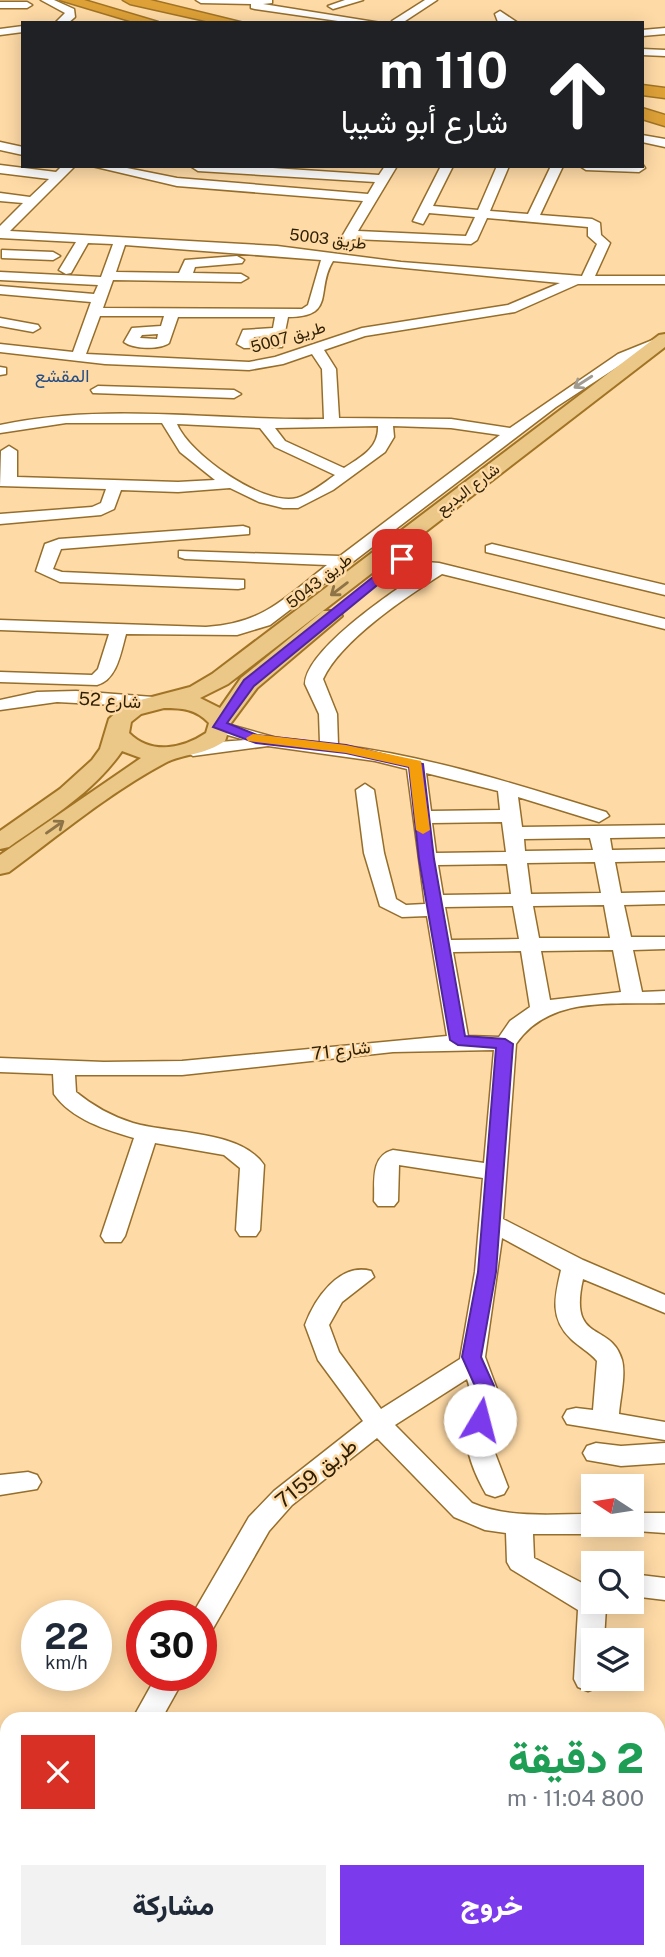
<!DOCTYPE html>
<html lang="ar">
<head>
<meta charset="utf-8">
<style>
  body { margin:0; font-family:"Public Sans",Vazirmatn,sans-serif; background:#f2f2f3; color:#1f2937; direction:rtl; height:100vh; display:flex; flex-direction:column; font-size:26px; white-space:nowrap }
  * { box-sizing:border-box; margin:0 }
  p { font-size:23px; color:#747a83 }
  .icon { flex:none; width:38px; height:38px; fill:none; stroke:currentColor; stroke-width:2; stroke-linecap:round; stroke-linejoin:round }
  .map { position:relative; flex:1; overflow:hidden; direction:ltr }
  .side { position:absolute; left:0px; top:1712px; width:665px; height:247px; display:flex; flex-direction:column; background:#fff; border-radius:21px 21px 0 0; box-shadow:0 4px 18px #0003; direction:rtl }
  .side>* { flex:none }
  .banner { position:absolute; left:21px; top:21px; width:623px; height:147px; border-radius:0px; box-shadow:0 4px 18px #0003; direction:rtl; background:#202124; color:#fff; overflow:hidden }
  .needle { width:46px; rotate:282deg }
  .controls { position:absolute; left:581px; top:1474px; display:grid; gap:14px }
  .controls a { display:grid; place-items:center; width:63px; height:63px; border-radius:0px; background:#fff; box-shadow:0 4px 18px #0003; font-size:35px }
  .speed { position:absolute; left:21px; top:1600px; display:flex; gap:14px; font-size:35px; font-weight:700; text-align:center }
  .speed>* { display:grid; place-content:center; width:91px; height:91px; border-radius:50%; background:#fff; box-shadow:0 4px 18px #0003; line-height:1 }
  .speed small { font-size:18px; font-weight:400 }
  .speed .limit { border:10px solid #d22; background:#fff; color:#111 }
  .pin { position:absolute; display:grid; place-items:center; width:60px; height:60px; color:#fff; margin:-30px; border-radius:14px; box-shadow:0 4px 10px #0006 }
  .me { position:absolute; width:77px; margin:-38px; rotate:8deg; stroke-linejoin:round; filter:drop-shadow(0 0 5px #0008) }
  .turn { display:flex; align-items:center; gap:24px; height:147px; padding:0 21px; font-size:32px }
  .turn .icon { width:91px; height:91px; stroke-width:2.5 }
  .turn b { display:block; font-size:49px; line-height:60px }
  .round { display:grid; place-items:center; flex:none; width:74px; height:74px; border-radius:0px; background:#f2f2f3 }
  .head { display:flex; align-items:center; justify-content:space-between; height:119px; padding:0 21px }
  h1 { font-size:42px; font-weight:800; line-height:52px; color:#1e9e55 }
  .cta { display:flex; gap:14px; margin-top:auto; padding:14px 21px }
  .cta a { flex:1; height:80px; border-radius:0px; background:#7c3aed; color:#fff; font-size:28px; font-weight:800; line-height:80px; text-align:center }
  .cta a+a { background:#f2f2f3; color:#1f2937 }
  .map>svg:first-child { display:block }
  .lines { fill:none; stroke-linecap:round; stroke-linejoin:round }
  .minor-casing { stroke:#966e2b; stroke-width:3 }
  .major-casing { stroke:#a17425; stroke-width:4 }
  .highway-casing { stroke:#a17425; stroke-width:3 }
  .minor { fill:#fff; fill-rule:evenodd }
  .major { fill:#ebc788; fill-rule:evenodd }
  .highway { fill:#dea138; fill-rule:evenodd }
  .oneway { stroke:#a19a8e }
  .oneway2 { stroke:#8d7346 }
  .route { fill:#7c3aed; stroke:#51269a; stroke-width:2 }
  .slow { fill:#f59e0b }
  .labels { text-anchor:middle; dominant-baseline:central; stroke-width:5; stroke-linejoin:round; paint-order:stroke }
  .far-street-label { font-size:16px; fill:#2f1f03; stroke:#fedaa6 }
  .far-quarter-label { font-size:18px; fill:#274e84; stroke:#fedaa6 }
  .street-label { font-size:18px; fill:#2f1f03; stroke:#fedaa6 }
  .near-street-label { font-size:21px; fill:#2f1f03; stroke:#fedaa6 }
</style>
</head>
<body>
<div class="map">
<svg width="665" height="1957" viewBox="0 0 665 1957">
  <rect width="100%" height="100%" fill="#fedaa6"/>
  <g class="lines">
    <defs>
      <g id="minor">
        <polygon points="41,0 54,0 74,9 75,17 68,23 55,23 65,13"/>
        <polygon points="196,0 272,0 272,3 263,4 381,23 352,23 255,9 251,8 251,4 201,3"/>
        <polygon points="345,0 363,0 333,9 328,6"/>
        <polygon points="425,0 437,0 402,23 392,21"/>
        <polygon points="0,2 27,2 32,5 27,8 0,8"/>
        <polygon points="500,11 518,23 498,22 495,14"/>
        <polygon points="23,26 23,32 0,35 0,29"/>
        <polygon points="665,28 665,34 642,36 642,30"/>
        <polygon points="642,49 665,50 665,56 642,55"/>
        <polygon points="642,135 665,139 665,147 642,142"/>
        <polygon points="0,142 23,147 23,155 0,150"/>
        <path d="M 0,165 L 56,172 L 62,166 L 75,166 L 10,231 L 277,246 L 401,262 L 582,276 L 597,244 L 588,236 L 588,227 L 487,218 L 477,240 L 471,244 L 353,239 L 343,249 L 337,245 L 363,201 L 177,186 L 92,166 L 117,166 L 177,178 L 368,194 L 375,182 L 198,171 L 192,167 L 243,166 L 379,175 L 385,166 L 397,166 L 358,231 L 466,236 L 475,217 L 429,213 L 423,224 L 413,221 L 441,166 L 453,166 L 433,206 L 478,210 L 497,166 L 509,166 L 490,211 L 528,214 L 551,166 L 563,166 L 540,215 L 592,219 L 600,223 L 601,235 L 610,243 L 595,276 L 665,276 L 665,284 L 578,284 L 515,312 L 365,336 L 324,350 L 336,369 L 339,418 L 451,419 L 510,428 L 618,354 L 665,335 L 665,344 L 628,360 L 556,407 L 270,625 L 237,635 L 126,634 C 121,652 117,680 97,685 L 0,682 L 0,672 L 92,675 L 98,669 L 109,634 L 0,630 L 0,620 L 206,627 C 264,623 283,599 327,565 L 185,559 L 179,557 L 179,551 L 340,556 L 500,435 L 451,428 L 393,426 L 394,437 L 385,452 L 333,490 L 298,508 L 283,508 L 259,502 L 230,488 L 178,492 L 121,490 L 114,509 L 101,515 L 0,524 L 0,514 L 92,507 L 101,503 L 106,489 L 0,486 L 1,451 L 9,446 L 17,451 L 17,477 L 178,482 L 215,480 L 180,452 L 162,423 L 66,423 L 0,433 L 0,425 C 107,402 216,421 324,419 L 322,369 L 312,354 L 283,364 L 249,370 L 105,364 L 0,352 L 0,344 L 73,352 L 91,302 L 0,294 L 0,286 L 94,294 L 98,285 L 0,280 L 0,272 L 101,277 L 113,244 L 88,243 L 71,273 L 66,274 L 59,270 L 76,242 L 0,238 L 0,226 L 23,203 L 0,201 L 0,193 L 30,197 L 49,179 L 0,173 ZM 125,245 L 321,260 L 308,305 L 302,309 L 103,308 L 113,280 L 241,282 L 248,278 L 241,274 L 193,273 L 195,267 L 242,263 L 244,260 L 237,256 L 185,260 L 179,273 L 116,272 ZM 333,261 L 560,283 L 508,305 L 362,328 L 275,357 L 249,362 L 86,354 L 100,316 L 164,316 L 161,326 L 132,328 L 124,342 C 133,349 160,350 169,343 L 178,317 L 275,317 L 273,328 L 243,330 L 237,344 L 244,348 L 282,347 L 288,317 C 337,317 315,290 333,261 ZM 158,334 L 157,339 L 140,338 L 142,335 ZM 271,336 L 271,340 L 253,340 L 254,337 ZM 177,424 L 260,428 L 275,447 L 335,475 C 324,483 310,494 297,498 C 264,507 189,454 177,424 ZM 378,426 C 379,448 361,457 344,468 L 285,441 L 275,428 Z"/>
        <polygon points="643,165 645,168 639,172 586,170 580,166"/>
        <polygon points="2,250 53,252 60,256 53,260 2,258"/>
        <polygon points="0,318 38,325 40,328 33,332 0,326"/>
        <polygon points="0,367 6,368 6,374 0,375"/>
        <polygon points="98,386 234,390 241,394 234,398 93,393 91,390"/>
        <polygon points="243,526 249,528 249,534 61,549 53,569 62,572 244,580 244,588 238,589 60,582 36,571 45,544 59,539"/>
        <polygon points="492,544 665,585 665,595 486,552 486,546"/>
        <path d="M 413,561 L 439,563 L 665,619 L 665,629 L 442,574 C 406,597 341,640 323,679 L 337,714 L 338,745 C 429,756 518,785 606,812 L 609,816 L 599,822 L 518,797 L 522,827 L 665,825 L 665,837 L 610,838 L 612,850 L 665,849 L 665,861 L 615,862 L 621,893 L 665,892 L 665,904 L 624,905 L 631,937 L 665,937 L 665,949 L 633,950 L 642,992 L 665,991 L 665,1003 C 614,1005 549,995 516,1044 L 503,1219 L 583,1260 L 665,1295 L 665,1313 L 583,1279 C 568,1345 611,1321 622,1360 C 626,1375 620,1399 619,1414 L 665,1422 L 665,1440 L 567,1424 L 563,1417 L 567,1410 L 576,1408 L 593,1410 L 597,1361 C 590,1352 579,1347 571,1339 C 549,1318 555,1296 561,1270 L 502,1238 L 485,1357 L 498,1392 L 492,1429 L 493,1448 L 508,1487 L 504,1494 L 495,1497 L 486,1494 C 475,1475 465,1451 466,1429 C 467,1410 474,1397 467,1379 L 395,1425 L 472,1503 C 509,1519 553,1514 593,1514 L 593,1524 L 606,1524 L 603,1531 L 593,1534 L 533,1534 L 534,1558 L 586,1585 L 593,1590 L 593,1601 L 603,1601 L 606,1607 L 604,1640 L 593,1640 L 593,1678 L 602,1679 L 598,1687 L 588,1691 L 578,1687 L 574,1679 L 578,1610 L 511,1569 L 507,1562 L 506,1533 L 485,1530 L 454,1517 L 377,1438 L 292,1505 L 269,1531 L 211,1632 L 201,1635 L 201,1615 L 192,1615 L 249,1517 L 274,1491 L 363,1421 L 318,1360 L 305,1325 C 314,1300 339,1262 371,1271 L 374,1277 L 342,1302 L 329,1325 L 339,1352 L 381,1409 L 460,1359 L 475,1272 L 483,1178 L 399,1165 L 398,1201 L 394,1206 L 378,1206 L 374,1201 C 375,1182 370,1156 393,1150 L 484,1163 L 494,1050 L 393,1052 L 182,1075 L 75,1075 L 76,1092 C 93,1106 111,1116 133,1123 C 170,1134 241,1130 264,1165 L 260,1230 L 256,1236 L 240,1236 L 236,1230 L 240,1168 L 224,1155 L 155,1143 L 125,1236 L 121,1242 L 105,1242 L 101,1236 L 134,1138 C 106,1130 71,1119 54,1094 L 53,1074 L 0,1072 L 0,1058 L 104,1062 L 182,1061 L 447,1036 L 427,916 L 402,917 L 380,906 L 364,853 L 356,790 L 365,784 L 374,790 L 384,853 L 396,899 L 406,905 L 425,904 L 407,769 L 375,761 L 268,746 L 193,756 L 184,750 L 193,744 L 245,740 L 214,731 L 211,727 L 214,723 L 220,722 L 277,738 L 320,743 L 319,714 L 305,684 C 306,649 394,591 422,572 L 387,576 L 379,571 L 381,567 ZM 426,773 L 498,791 L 500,810 L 431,811 ZM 502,822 L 506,852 L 436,853 L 432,823 ZM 590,838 L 593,850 L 525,851 L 524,839 ZM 595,862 L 601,893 L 531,894 L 527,863 ZM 507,864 L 511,894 L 443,895 L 438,865 ZM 604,905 L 610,938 L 539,938 L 533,906 ZM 513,906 L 519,939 L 451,940 L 445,907 ZM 613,950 L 621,992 L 550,1000 L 541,951 ZM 521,951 L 530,1007 L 510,1021 L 499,1037 L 468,1036 L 453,952 Z"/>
        <polygon points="76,691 153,697 162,702 153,707 57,702 0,710 0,700 37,692"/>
        <polygon points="596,1443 621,1446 665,1443 665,1463 621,1466 587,1460 583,1453 587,1446"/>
        <polygon points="28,1472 37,1475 41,1482 37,1489 0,1495 0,1475"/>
        <polygon points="632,1513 665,1513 665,1533 622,1530 619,1524 632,1524"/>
        <polygon points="632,1574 665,1578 665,1600 632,1596"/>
        <polygon points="157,1675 186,1675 162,1718 133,1718"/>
        <rect x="0" y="1770" width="7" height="24"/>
        <polygon points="665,1789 665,1818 658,1821 658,1792"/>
        <polygon points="146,1951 178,1951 177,1957 145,1957"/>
        <polygon points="285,1951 320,1951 323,1957 288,1957"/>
        <polygon points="472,1951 508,1951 505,1957 469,1957"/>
      </g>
      <path id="major" d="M 665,334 L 665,347 L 228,684 L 200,698 L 220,708 L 241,678 L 323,611 L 339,611 L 342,616 L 257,688 L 231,723 L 225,741 C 203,756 184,753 165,763 C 109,793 59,835 9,872 L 0,874 L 0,855 L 141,758 L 122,751 C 93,793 50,818 9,847 L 0,849 L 0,831 L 60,789 L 92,760 L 100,749 L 109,719 L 125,704 L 190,687 L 212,674 L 659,335 ZM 164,708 C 182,708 196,709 209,723 L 206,733 C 182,749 151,755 129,733 L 131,722 L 141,714 Z"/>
      <g id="highway">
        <polygon points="60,0 84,0 158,22 137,23"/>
        <polygon points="123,0 150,0 244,23 215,23 130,4"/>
        <polygon points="642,85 665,88 665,98 642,95"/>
        <polygon points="642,108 665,115 665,126 642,119"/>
      </g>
    </defs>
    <!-- minor casing -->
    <use href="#minor" class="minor-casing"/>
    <!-- major casing -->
    <use href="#major" class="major-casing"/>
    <!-- highway casing -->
    <use href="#highway" class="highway-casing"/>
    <!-- minor -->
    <use href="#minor" class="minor"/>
    <!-- major -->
    <use href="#major" class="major"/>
    <!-- highway -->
    <use href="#highway" class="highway"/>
  </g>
  <!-- one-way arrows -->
  <defs><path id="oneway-shaft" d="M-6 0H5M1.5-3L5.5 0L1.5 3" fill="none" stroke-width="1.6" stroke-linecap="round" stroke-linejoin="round" transform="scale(1.75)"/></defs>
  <use class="oneway" href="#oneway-shaft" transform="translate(583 382) rotate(147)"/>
  <g class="oneway2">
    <use href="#oneway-shaft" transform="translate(339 589) rotate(143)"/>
    <use href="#oneway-shaft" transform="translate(55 827) rotate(-35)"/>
  </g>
  <!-- route -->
  <polygon class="route" points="398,557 409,559 254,686 227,723 257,735 346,745 423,764 434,859 465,1036 505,1039 513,1044 496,1272 481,1357 494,1386 490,1420 480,1427 470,1420 475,1386 462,1357 478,1272 496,1048 458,1045 450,1040 419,859 409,767 346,753 256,743 213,727 244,680"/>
  <!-- slow -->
  <polygon class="slow" points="253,734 346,745 421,761 430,830 423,834 416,830 409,767 346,753 248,741 246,738"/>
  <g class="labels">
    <!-- far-street labels -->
    <g class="far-street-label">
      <text transform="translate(328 239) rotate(7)">طريق 5003</text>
      <text transform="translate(288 337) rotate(-16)">طريق 5007</text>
      <text transform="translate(468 489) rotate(-37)">شارع البديع</text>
      <text transform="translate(319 581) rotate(-38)">طريق 5043</text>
    </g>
    <!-- far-quarter labels -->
    <g class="far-quarter-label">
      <text x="62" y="375">المقشع</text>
    </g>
    <!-- street labels -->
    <g class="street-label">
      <text transform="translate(110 700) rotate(3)">شارع 52</text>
      <text transform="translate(341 1050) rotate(-7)">شارع 71</text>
    </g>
    <!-- near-street labels -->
    <g class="near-street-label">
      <text transform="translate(316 1473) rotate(-39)">طريق 7159</text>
    </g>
  </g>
</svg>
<div class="controls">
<a><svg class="needle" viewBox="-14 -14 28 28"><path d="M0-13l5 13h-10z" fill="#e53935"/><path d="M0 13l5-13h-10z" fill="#747a83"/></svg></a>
<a><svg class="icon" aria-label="search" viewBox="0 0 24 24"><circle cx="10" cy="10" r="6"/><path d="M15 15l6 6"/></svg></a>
<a><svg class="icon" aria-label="layers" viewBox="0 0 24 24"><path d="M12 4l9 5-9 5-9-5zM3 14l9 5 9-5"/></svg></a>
</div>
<div class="speed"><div>22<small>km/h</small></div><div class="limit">30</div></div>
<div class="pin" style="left:402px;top:559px;background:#d93025"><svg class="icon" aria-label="arrive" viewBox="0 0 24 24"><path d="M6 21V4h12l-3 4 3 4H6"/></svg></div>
<svg class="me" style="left:480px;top:1420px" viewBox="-20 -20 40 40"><circle r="19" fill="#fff"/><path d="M0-13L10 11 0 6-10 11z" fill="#7c3aed"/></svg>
<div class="banner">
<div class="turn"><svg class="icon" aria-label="ahead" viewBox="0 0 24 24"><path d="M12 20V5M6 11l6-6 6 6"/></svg><div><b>110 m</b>شارع أبو شيبا</div></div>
</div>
<section class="side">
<div class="head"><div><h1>2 دقيقة</h1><p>800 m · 11:04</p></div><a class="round" style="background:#d93025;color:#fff"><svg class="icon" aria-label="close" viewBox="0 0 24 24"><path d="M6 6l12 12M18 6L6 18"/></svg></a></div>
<div class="cta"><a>خروج</a><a>مشاركة</a></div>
</section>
</div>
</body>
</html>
